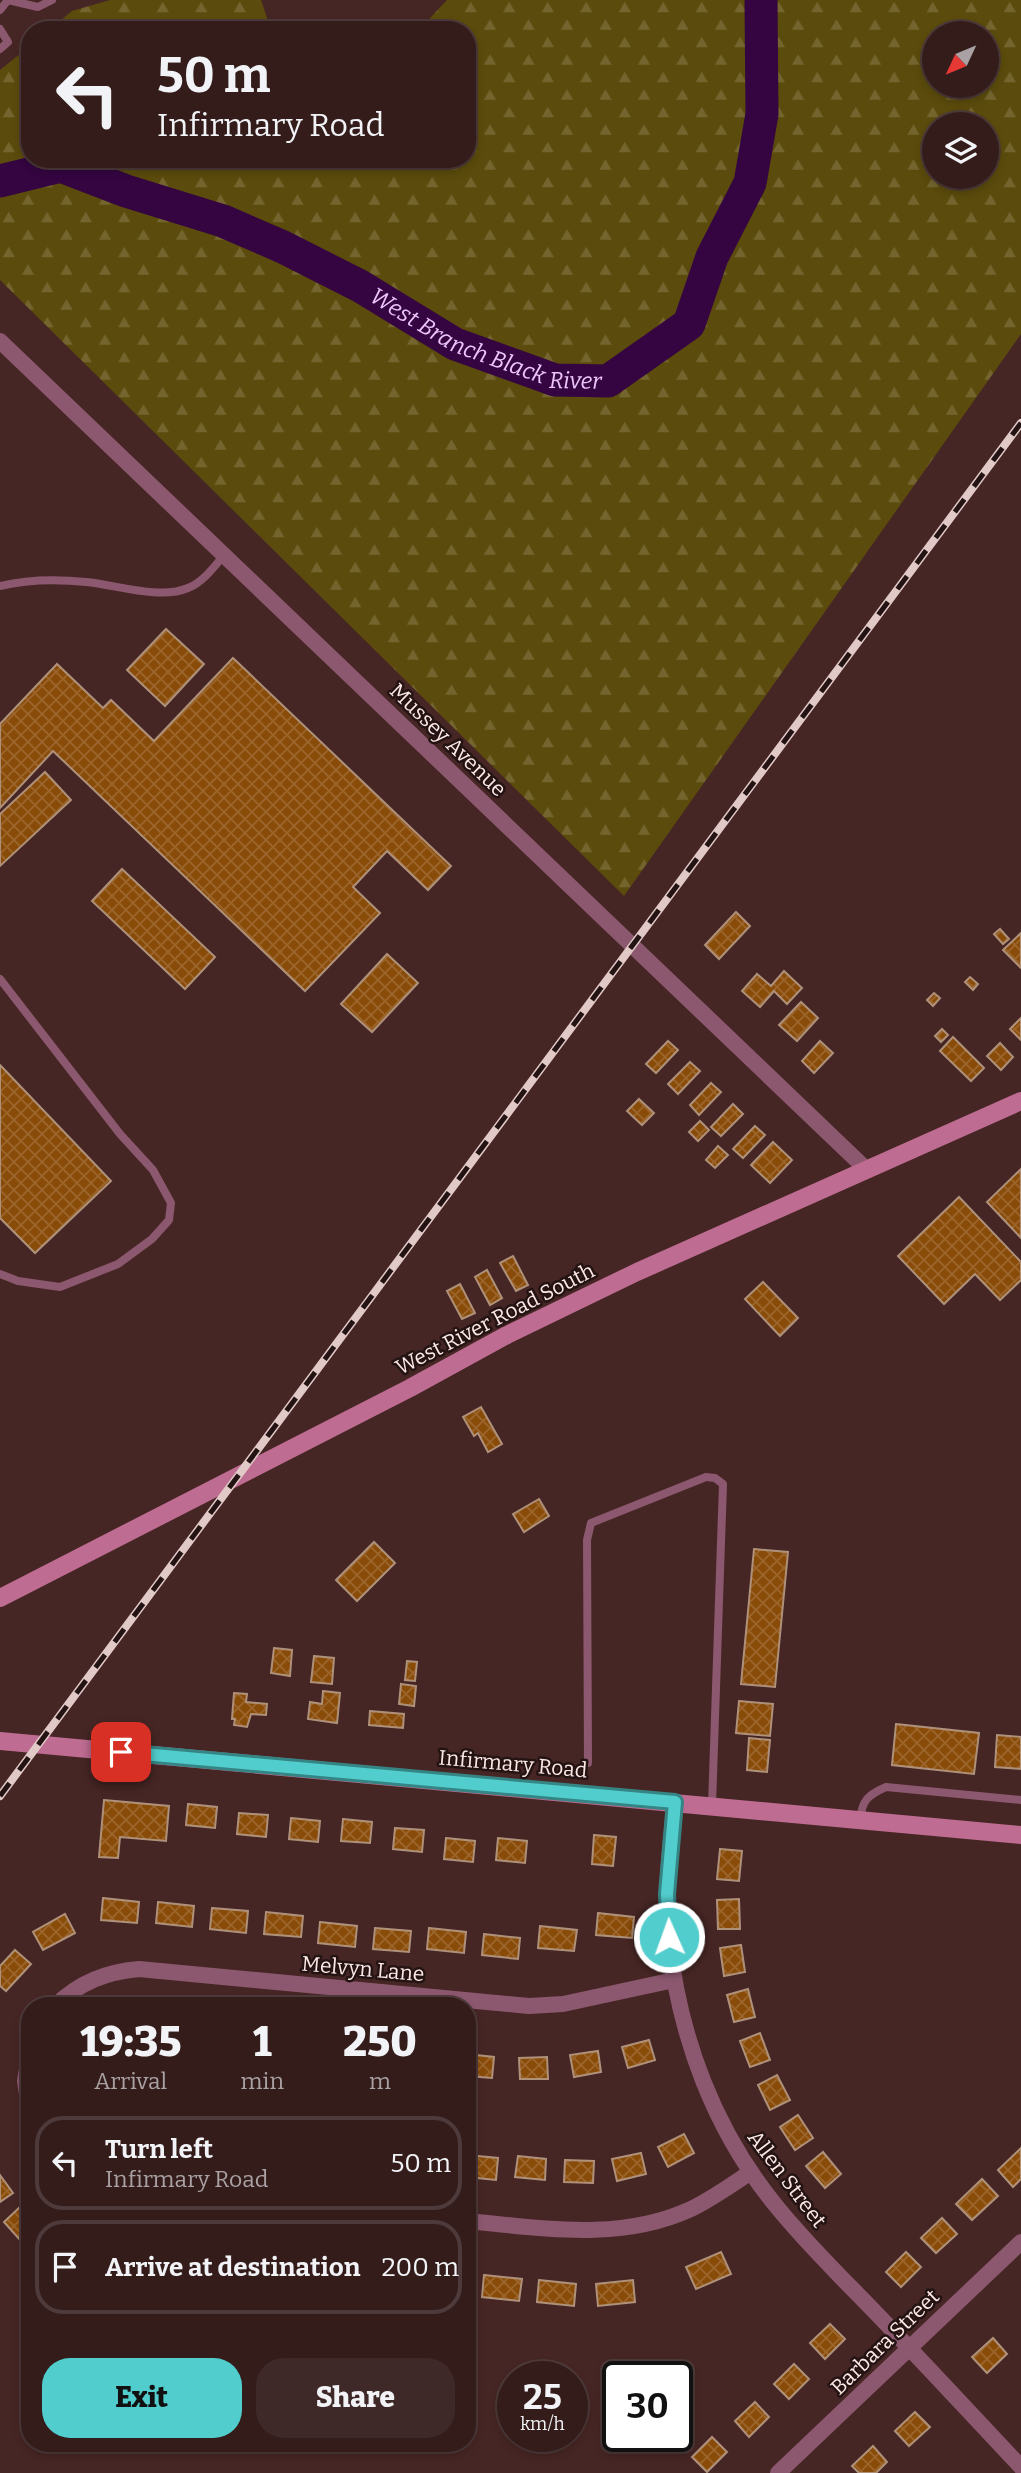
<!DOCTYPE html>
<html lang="en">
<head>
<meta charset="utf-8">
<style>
  body { margin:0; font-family:Bitter,serif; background:#3f2928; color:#f1f3f6; height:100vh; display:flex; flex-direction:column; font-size:26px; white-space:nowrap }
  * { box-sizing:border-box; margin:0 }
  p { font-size:23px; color:#a9a1a3 }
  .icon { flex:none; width:38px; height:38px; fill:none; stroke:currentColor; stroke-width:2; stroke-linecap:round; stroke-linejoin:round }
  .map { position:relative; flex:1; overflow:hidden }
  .panel { position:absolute; left:21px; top:1997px; width:455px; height:455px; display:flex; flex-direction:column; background:#341c1b; border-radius:28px; box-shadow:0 4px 10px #0003,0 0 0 2px #4e3a3a }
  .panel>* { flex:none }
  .guide { position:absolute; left:21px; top:21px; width:455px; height:147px; border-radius:28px; box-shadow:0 4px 10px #0003,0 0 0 2px #4e3a3a; background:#341c1b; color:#f1f3f6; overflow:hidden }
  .needle { width:46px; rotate:226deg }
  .tools { position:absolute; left:922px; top:21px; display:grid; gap:14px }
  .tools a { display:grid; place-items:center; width:77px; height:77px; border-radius:50%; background:#341c1b; box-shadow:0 4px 10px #0003,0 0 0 2px #4e3a3a; font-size:35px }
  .speed { position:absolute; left:497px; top:2361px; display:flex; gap:14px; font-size:35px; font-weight:700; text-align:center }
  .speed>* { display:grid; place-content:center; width:91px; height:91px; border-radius:50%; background:#341c1b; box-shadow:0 4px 10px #0003,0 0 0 2px #4e3a3a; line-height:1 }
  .speed small { font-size:18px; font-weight:400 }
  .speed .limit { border:4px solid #111; border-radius:10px; background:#fff; color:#111 }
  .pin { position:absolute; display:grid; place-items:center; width:60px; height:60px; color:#fff; margin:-30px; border-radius:14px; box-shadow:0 4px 10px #0006 }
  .me { position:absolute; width:77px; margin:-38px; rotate:358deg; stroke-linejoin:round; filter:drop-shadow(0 0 5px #0008) }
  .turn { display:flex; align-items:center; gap:24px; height:147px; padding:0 21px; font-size:32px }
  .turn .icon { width:91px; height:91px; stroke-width:2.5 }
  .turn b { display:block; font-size:49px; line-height:60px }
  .eta { display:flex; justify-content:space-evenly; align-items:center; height:119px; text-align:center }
  .eta b { font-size:42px; font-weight:800; line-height:49px }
  .cta { display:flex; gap:14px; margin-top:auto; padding:14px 21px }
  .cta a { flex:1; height:80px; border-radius:28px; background:#52cdcd; color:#111; font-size:28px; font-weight:800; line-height:80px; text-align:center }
  .cta a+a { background:#3f2928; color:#f1f3f6 }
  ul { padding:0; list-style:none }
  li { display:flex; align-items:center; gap:21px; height:94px; margin:0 14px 10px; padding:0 7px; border:4px solid #4e3a3a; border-radius:28px }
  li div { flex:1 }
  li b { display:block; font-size:26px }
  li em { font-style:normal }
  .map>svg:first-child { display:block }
  .forest { fill:url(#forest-firs); fill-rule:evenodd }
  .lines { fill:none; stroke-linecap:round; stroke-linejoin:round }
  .river { stroke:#340541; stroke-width:33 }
  .building { fill:url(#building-cross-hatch); stroke:#af917a; stroke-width:2 }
  .lane { stroke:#8c586f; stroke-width:8 }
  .street { stroke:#8c586f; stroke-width:16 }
  .secondary { stroke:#bf6c92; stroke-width:18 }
  .rail-casing { stroke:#e1c9c7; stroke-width:8 }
  .rail { stroke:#231413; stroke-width:5; stroke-dasharray:16; stroke-linecap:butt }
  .route-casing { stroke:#358585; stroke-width:18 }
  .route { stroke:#52cdcd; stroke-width:12 }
  .labels { text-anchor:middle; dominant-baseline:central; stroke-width:5; stroke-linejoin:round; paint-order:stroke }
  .street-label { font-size:21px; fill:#fee8e6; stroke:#231413 }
  .water-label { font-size:23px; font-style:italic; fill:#ecc5fa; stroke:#231413 }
</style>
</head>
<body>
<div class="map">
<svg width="1021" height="2473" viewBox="0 0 1021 2473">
  <defs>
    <pattern id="forest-firs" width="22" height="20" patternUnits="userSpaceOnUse" patternTransform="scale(1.75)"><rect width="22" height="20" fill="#5b4b0c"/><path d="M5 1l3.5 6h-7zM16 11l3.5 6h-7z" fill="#74652f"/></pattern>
    <pattern id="building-cross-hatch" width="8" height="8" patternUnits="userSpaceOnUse" patternTransform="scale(1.75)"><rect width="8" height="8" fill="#894b08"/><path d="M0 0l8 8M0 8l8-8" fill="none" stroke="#9b652c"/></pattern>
  </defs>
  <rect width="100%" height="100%" fill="#462624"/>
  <!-- forest -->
  <g class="forest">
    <polygon points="110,0 261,0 271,30 49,30 72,11"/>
    <path d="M 447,0 L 1021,0 L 1021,334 L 624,896 L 0,280 L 0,70 L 30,46 L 30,159 L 467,159 L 467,30 L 419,30 ZM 934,33 L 987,33 L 987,86 L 934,86 ZM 934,124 L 987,124 L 987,177 L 934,177 Z"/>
  </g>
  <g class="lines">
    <!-- river -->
    <path class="river" id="s1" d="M 0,181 L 61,166 L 126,191 L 223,221 L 283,247 L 360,286 L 455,344 L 555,380 L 608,381 L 689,324 L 712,257 L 750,183 L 762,114 L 761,0"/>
  </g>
  <!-- building -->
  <g class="building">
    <polygon points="166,629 204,664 165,706 127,670"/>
    <polygon points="233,658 451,866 428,890 387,851 353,887 380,913 305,991 53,751 0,808 0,724 57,664 103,708 111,700 154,741"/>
    <polygon points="45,772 71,800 0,866 0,814"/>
    <polygon points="122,869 215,957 185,989 92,901"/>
    <polygon points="736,912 750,926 719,959 705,945"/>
    <polygon points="1000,929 1009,939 1003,944 994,934"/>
    <polygon points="1021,933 1021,968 1003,950"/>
    <polygon points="387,954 418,983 372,1032 341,1004"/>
    <polygon points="784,971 802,988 787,1004 774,991 760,1007 742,991 757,974 771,986"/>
    <polygon points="970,977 978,984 973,990 965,982"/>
    <polygon points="934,993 940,998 933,1006 927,1000"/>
    <polygon points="801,1002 818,1018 797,1041 779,1025"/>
    <polygon points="1021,1018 1021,1040 1010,1029"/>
    <polygon points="942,1029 948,1035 941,1042 935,1036"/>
    <polygon points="953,1037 984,1068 971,1081 940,1051"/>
    <polygon points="668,1041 678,1050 656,1073 646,1064"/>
    <polygon points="820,1041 833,1053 814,1073 802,1061"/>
    <polygon points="1000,1043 1013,1057 1001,1070 987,1056"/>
    <polygon points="690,1062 700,1071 678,1094 668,1084"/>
    <polygon points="0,1065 111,1181 35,1253 0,1218"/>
    <polygon points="711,1083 721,1092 699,1115 690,1105"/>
    <polygon points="639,1099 654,1113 642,1125 627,1111"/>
    <polygon points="733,1104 743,1114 721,1136 711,1127"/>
    <polygon points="700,1121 709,1130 698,1141 689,1132"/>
    <polygon points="755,1126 765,1135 743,1158 733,1149"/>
    <polygon points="773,1142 792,1160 770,1183 751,1165"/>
    <polygon points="718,1146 728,1155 715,1168 706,1160"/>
    <polygon points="1021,1169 1021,1238 987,1202"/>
    <polygon points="959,1197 1021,1262 1021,1280 1000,1300 975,1274 944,1304 898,1256"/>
    <polygon points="513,1256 528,1285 516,1291 500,1263"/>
    <polygon points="487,1270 502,1298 490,1305 475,1277"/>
    <polygon points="763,1282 798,1318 780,1336 745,1299"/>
    <polygon points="460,1284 475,1313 462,1319 447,1291"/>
    <polygon points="481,1407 502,1444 488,1452 478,1433 474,1436 463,1417"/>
    <polygon points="539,1499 549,1516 524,1532 513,1514"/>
    <polygon points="374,1542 395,1563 357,1601 336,1580"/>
    <polygon points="754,1549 788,1552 775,1687 741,1684"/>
    <polygon points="274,1648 292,1650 290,1676 271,1673"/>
    <polygon points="314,1656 334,1658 332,1684 311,1682"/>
    <polygon points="407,1661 417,1662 415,1681 405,1680"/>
    <polygon points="401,1684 416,1686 414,1706 399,1704"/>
    <polygon points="323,1691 340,1693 337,1723 308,1719 310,1702 322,1704"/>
    <polygon points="234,1693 247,1694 246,1702 267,1704 266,1715 251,1714 247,1727 234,1725 235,1719 232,1719"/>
    <polygon points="739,1701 773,1704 770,1736 736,1733"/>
    <polygon points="370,1711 404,1714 403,1728 369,1725"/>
    <polygon points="896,1724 979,1733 974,1774 892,1765"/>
    <polygon points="997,1735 1021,1737 1021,1769 995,1767"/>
    <polygon points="749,1738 770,1740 767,1772 747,1770"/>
    <polygon points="104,1800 169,1806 166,1841 120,1837 118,1858 99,1857"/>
    <polygon points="188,1804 217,1807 215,1828 186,1825"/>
    <polygon points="239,1813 268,1815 266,1837 237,1834"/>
    <polygon points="291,1818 320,1821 318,1842 289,1839"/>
    <polygon points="343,1819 372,1822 370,1843 341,1841"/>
    <polygon points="395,1828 424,1830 422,1852 393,1849"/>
    <polygon points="594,1835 616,1837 613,1866 592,1864"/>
    <polygon points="446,1838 475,1841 473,1862 444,1859"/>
    <polygon points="498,1838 527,1841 525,1863 496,1860"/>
    <polygon points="720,1849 742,1851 739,1881 717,1879"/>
    <polygon points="103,1898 139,1902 137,1923 101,1920"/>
    <polygon points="739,1899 740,1929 718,1929 717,1900"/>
    <polygon points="158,1902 194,1906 192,1927 156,1923"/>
    <polygon points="212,1908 248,1911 246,1933 210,1929"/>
    <polygon points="266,1912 303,1916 301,1937 264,1934"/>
    <polygon points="598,1913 634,1917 632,1938 596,1935"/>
    <polygon points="65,1914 75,1933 43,1950 33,1932"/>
    <polygon points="320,1922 357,1926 355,1947 318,1943"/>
    <polygon points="540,1926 577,1930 574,1951 538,1948"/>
    <polygon points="375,1928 411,1931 409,1952 373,1949"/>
    <polygon points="429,1928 466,1932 464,1953 427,1949"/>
    <polygon points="484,1934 520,1938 518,1959 482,1955"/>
    <polygon points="741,1945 745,1972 724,1976 720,1948"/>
    <polygon points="15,1950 31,1964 6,1991 0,1986 0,1966"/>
    <polygon points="748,1989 755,2017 734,2022 727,1995"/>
    <polygon points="760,2033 770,2060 750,2067 740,2041"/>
    <polygon points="649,2040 655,2060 628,2068 622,2047"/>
    <polygon points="598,2051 601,2072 574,2077 570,2055"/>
    <polygon points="467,2054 494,2057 492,2078 467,2076"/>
    <polygon points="547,2057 548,2079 520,2079 519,2058"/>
    <polygon points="777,2075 790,2100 770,2110 758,2085"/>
    <polygon points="798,2115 813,2138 795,2150 780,2127"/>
    <polygon points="684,2134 694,2153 668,2167 658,2147"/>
    <polygon points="1021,2148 1021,2179 1013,2187 998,2170"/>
    <polygon points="823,2152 841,2174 825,2188 806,2166"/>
    <polygon points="641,2153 646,2174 617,2181 612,2159"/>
    <polygon points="467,2155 498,2158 496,2180 467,2177"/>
    <polygon points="518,2156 546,2159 545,2180 515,2177"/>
    <polygon points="565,2160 594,2161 593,2183 564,2182"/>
    <polygon points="0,2175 13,2193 0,2202"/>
    <polygon points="982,2179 998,2196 972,2220 956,2204"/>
    <polygon points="21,2206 30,2216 29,2250 4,2222"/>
    <polygon points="942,2218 957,2234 936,2253 921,2238"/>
    <polygon points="721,2252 731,2274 696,2289 686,2267"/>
    <polygon points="906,2252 921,2267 901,2287 886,2272"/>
    <polygon points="484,2275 522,2279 519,2301 482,2297"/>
    <polygon points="539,2280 576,2284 574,2306 537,2302"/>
    <polygon points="633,2280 635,2302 598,2306 596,2284"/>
    <polygon points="830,2324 845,2339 825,2359 810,2343"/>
    <polygon points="993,2338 1007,2354 987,2373 972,2357"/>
    <polygon points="794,2364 809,2379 789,2399 774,2384"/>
    <polygon points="755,2402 769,2417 749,2437 735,2421"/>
    <polygon points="915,2412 930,2427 909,2446 895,2431"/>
    <polygon points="712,2437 727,2452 707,2472 692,2457"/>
    <polygon points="873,2446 887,2462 876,2473 859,2473 852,2466"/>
  </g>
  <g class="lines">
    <!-- lane -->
    <g class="lane">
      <polyline points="0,10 8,0 38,7 52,0"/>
      <polyline points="0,29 8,42 0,49"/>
      <path d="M 0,586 C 29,579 57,579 86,582 C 117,585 160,600 188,588 C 203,582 214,567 224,555"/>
      <polyline points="0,979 120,1134 153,1170 171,1203 169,1220 152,1239 118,1264 60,1287 18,1281 0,1274"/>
      <polyline points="588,1763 587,1540 591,1523 706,1477 715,1478 723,1484 712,1805"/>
      <path d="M 860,1820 C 862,1800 868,1795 886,1787 L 1021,1800"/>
    </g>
    <!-- street -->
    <g class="street">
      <polyline points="0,341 867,1170"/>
      <path d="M 675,1802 C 670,1847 664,1894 669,1940 C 679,2037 715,2132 777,2207 C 807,2244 842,2278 875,2312 C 924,2363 972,2415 1021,2467"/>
      <path d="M 55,2006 C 80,1982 106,1972 139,1969 L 529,2006 L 563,2004 L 674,1980"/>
      <polyline points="30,2051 25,2081 30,2114"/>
      <path d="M 467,2221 C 543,2228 619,2242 691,2209 C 712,2199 731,2185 751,2172"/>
      <polyline points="778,2473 1021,2242"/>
    </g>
    <!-- secondary -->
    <g class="secondary">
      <polyline points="0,1598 410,1388 507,1335 637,1272 1021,1101"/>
      <polyline points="0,1741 1021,1835"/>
    </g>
    <defs>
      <polyline id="rail" points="0,1796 1021,423"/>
    </defs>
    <!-- rail casing -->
    <use href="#rail" class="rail-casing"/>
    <!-- rail -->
    <use href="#rail" class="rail"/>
  </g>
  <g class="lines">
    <defs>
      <polyline id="route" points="121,1752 675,1802 667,1894 669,1937"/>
    </defs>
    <!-- route casing -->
    <use href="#route" class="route-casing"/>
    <!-- route -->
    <use href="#route" class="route"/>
  </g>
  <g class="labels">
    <!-- street labels -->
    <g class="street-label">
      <text transform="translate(448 740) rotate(44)">Mussey Avenue</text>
      <text transform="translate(495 1319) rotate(-27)">West River Road South</text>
      <text transform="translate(513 1764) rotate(5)">Infirmary Road</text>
      <text transform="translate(363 1969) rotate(5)">Melvyn Lane</text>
      <text transform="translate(787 2179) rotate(53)">Allen Street</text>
      <text transform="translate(885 2342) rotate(-44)">Barbara Street</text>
    </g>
    <!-- water labels -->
    <g class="water-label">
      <text stroke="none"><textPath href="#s1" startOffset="525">West Branch Black River</textPath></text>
    </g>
  </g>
</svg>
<div class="tools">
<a><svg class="needle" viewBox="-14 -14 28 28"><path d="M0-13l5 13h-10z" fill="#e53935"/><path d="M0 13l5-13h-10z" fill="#a9a1a3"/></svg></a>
<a><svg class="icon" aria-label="layers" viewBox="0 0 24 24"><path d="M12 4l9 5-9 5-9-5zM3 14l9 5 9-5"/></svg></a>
</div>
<div class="speed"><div>25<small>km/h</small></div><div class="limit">30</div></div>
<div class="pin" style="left:121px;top:1752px;background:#d93025"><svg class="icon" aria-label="arrive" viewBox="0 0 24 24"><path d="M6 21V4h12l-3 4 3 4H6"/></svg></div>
<svg class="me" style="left:669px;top:1937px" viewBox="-20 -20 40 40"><circle r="17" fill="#52cdcd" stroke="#fff" stroke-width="3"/><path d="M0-11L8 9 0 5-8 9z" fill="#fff"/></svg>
<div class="guide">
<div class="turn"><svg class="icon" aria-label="left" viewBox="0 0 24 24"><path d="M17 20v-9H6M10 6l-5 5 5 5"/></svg><div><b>50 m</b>Infirmary Road</div></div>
</div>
<section class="panel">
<div class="eta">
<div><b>19:35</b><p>Arrival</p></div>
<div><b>1</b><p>min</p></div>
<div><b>250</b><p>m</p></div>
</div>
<ul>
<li><svg class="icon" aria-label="left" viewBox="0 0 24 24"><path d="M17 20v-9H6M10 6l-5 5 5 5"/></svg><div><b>Turn left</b><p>Infirmary Road</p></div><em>50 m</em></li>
<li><svg class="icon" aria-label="arrive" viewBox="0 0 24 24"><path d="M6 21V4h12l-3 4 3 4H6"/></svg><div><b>Arrive at destination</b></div><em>200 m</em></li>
</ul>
<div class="cta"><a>Exit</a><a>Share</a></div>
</section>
</div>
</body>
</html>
